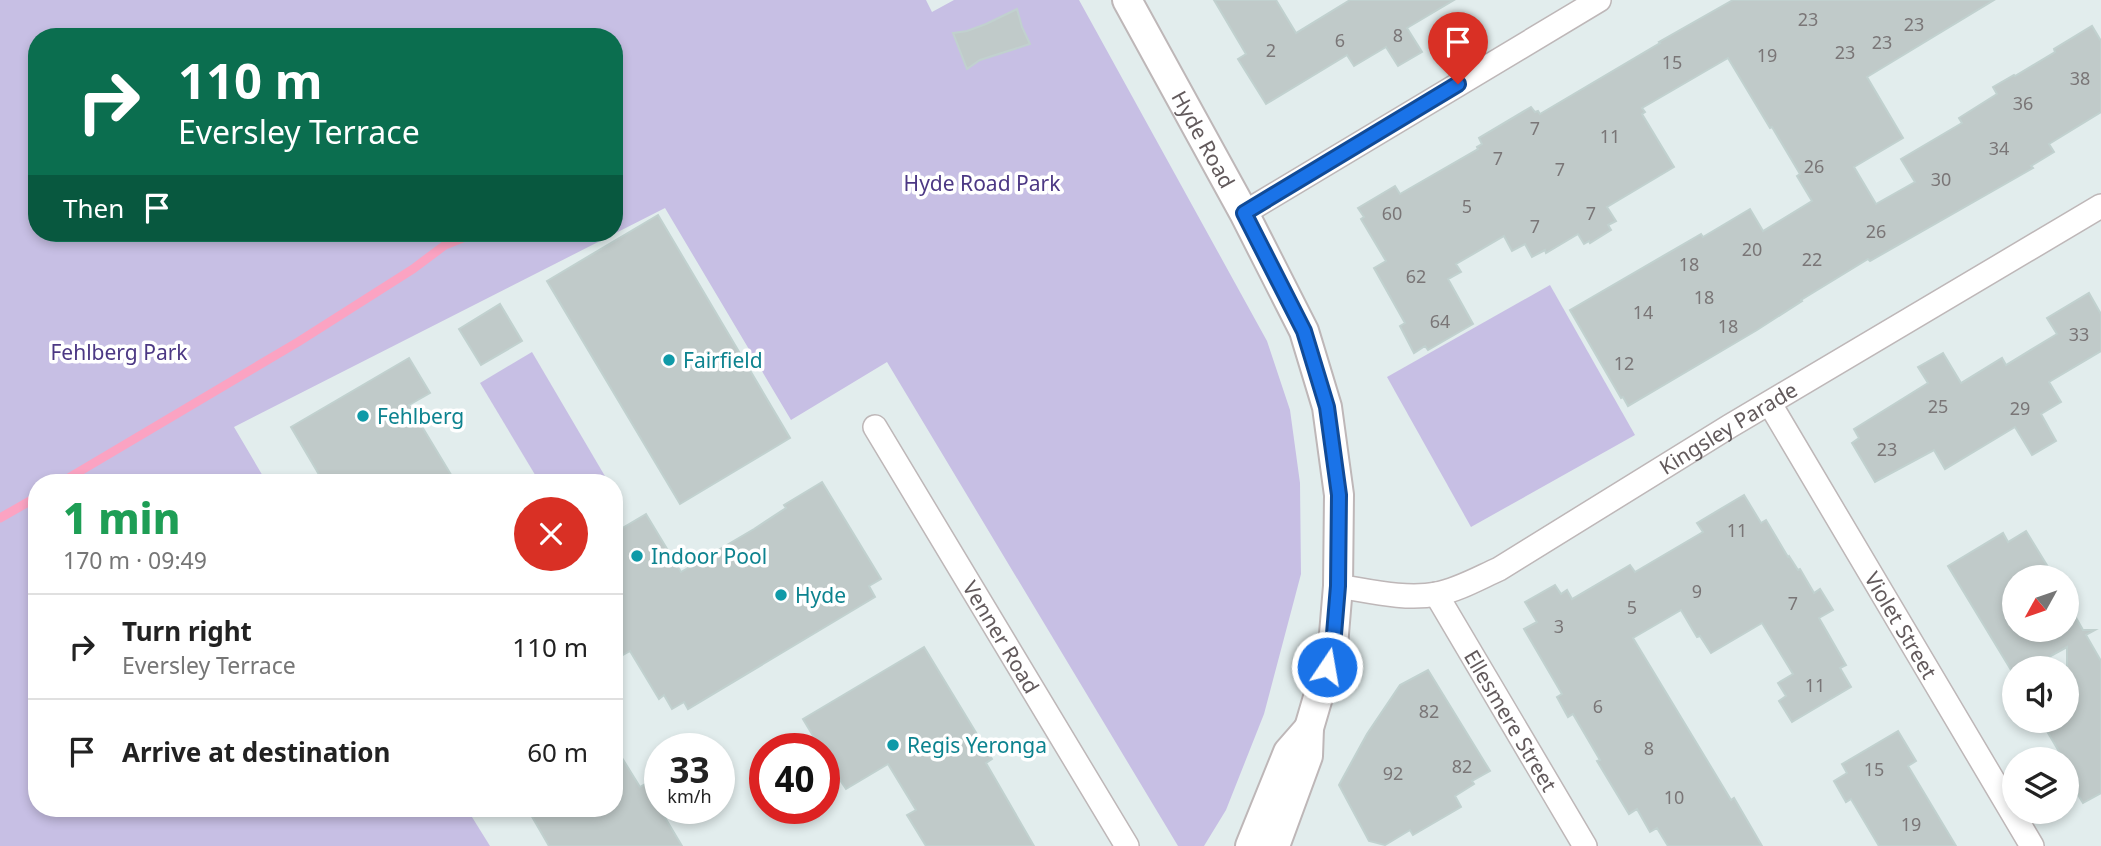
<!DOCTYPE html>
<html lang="en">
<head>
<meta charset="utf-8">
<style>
  body { margin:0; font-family:"Noto Sans",sans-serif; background:#f2f2f2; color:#222; height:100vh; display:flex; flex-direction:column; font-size:26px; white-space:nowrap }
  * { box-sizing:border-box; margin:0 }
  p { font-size:23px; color:#767676 }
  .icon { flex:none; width:38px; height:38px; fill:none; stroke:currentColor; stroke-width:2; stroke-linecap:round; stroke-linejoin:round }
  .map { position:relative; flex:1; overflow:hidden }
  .side { position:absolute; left:28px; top:474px; width:595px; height:343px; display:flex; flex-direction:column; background:#fff; border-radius:28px; box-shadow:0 4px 10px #0003 }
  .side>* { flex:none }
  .top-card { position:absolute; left:28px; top:28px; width:595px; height:214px; border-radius:28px; box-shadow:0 4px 10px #0003; background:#0b6e4f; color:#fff; overflow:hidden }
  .needle { width:46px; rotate:230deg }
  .controls { position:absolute; left:2002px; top:565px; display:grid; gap:14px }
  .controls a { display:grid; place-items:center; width:77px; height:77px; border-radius:50%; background:#fff; box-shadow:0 4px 10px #0003; font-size:35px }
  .speed { position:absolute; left:644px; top:733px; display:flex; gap:14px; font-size:35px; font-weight:700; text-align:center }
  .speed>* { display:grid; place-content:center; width:91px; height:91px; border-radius:50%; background:#fff; box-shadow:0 4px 10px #0003; line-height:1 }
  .speed small { font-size:18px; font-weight:400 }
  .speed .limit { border:10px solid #d22; background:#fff; color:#111 }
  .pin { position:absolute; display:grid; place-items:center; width:60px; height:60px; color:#fff; margin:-72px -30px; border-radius:50% 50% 50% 0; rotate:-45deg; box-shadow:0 0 7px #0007 }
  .pin .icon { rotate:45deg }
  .me { position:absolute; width:77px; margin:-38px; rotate:12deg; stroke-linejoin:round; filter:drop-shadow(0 0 5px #0008) }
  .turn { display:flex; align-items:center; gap:24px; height:147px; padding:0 35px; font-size:32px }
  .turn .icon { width:91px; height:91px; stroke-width:2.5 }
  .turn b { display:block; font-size:49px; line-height:60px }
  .then { display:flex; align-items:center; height:66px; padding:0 35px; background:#0003; gap:14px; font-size:26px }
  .round { display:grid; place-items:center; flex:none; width:74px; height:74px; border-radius:37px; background:#f2f2f2 }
  .summary { display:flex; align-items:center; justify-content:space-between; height:119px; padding:0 35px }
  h1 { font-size:42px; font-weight:800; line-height:52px; color:#1e9e55 }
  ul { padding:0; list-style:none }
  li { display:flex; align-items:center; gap:21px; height:105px; padding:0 35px; border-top:2px solid #e0e0e0 }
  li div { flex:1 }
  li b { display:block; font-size:26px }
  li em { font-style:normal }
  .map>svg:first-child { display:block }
  .green { fill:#c7bfe4; fill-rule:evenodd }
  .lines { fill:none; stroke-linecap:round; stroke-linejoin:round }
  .stream { stroke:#fba3c2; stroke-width:9 }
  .building { fill:#c0cac9; stroke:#c1d1cf; stroke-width:2 }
  .minor-casing { stroke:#beb7b8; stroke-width:26 }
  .tertiary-casing { stroke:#beb7b8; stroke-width:32 }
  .minor { stroke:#fff; stroke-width:23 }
  .tertiary { stroke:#fff; stroke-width:28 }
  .route-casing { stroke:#114b97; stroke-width:18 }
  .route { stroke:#1a73e8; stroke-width:12 }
  .culture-dot { fill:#0f9aa8; stroke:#fff; stroke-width:2.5 }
  .labels { text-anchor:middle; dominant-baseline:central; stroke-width:7; stroke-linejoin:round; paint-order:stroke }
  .number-label { font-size:18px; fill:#7a7677 }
  .street-label { font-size:21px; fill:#625a5c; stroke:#fff }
  .park-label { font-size:21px; fill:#4c3884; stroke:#fff }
  .culture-label { font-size:21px; fill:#0d838f; stroke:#fff; text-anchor:start }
</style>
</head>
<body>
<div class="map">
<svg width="2101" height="846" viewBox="0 0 2101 846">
  <rect width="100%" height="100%" fill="#e2eded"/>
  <!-- green -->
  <g class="green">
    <path d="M 0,0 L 926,0 L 932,12 L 954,0 L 1079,0 L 1267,341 L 1290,410 L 1300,483 L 1301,574 L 1264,714 L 1226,810 L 1204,846 L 1178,846 L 887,362 L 791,420 L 665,208 L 234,427 L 267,483 L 37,483 L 37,808 L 467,809 L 490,846 L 0,846 ZM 37,37 L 614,37 L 614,233 L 37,233 Z"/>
    <polygon points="1550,285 1635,435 1471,527 1387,377"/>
    <polygon points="532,352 609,483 540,483 480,383"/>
  </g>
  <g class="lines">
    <!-- stream -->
    <g class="stream">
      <polyline points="60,483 298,342 413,269 445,245 475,233"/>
      <polyline points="0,518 37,497"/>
    </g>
  </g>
  <!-- building -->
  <g class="building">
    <polygon points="1214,0 1276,0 1296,33 1350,0 1454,0 1407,28 1422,52 1398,66 1386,47 1354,66 1347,55 1266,104 1238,59 1246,54"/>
    <polygon points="1733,0 1994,0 1867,77 1903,138 1854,167 1876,204 1915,182 1901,159 1962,123 1959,118 1997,94 1993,87 2014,75 2015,76 2055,52 2054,49 2092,26 2101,41 2101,112 2049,144 2054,152 2031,166 2033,168 1870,261 1868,259 1801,300 1802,301 1757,330 1628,406 1623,397 1621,398 1570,310 1701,234 1703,237 1750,209 1763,231 1812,201 1797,176 1800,174 1772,127 1770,128 1728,58 1642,108 1645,112 1642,114 1674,167 1607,207 1616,221 1608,225 1611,230 1590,243 1589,241 1584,244 1578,234 1546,253 1545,250 1532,257 1525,244 1512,251 1504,236 1456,264 1461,272 1448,279 1473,324 1428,350 1425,346 1414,353 1400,326 1405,323 1374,268 1386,261 1361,219 1364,217 1358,208 1395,186 1400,194 1478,149 1477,147 1482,144 1479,138 1531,107 1535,112 1538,111 1540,114 1660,43 1659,42"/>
    <polygon points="1017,9 1022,27 1030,44 980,60 967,69 953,33 967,31 986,24"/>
    <polygon points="658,215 790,438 680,504 547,281"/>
    <polygon points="2089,293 2101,314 2101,351 2049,382 2061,402 2041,414 2056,441 2032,455 2015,427 1945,469 1934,450 1875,482 1852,443 1859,438 1854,429 1928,383 1918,367 1943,353 1961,383 2002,358 2006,365 2057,334 2047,318"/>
    <polygon points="500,304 522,341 481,365 459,329"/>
    <polygon points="409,358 430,393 409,405 456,483 324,483 291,427"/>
    <polygon points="822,482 881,579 869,586 875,597 688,709 684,702 672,709 664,695 659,699 630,651 614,660 614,533 646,514 681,572 754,529 786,508 784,505"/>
    <polygon points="1744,495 1761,523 1766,520 1788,557 1789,556 1798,570 1800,569 1814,593 1820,589 1833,610 1819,618 1846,665 1840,668 1851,687 1792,722 1779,701 1786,696 1778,683 1793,674 1762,623 1711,653 1700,636 1697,637 1681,610 1633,638 1731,800 1734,798 1762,846 1668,846 1657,828 1650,832 1637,809 1629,814 1597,761 1600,760 1573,714 1568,717 1557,697 1562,694 1524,629 1537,622 1525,602 1555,585 1561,594 1567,590 1572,599 1630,565 1635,572 1703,532 1697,523"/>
    <polygon points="2026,531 2048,567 2029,578 2014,578 2014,630 2067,630 2067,602 2083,630 2095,630 2086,635 2101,661 2101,793 2083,803 2067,777 2067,760 2064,760 2041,721 2067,721 2067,647 2029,668 2014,668 2014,675 1948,566 2003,533 2008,542"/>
    <polygon points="924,647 992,759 986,763 1034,846 926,846 907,815 916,810 888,764 846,789 838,777 824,785 824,749 821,749 803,719"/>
    <polygon points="1428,670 1490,771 1472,781 1474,784 1455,796 1461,807 1413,835 1410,830 1385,845 1369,841 1339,785 1367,734 1400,685"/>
    <polygon points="1898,731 1916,761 1908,766 1956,846 1879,846 1851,799 1846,802 1834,781 1847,773 1842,764"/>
    <polygon points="614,745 640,787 645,784 682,846 549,846 527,808 614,808"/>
  </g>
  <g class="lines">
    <defs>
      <g id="minor">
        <polyline points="1244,213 1599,0"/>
        <path id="s1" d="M 1770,404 L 2032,846"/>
        <path id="s2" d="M 875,427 L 1127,846"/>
        <path id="s3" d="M 1338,586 C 1370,591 1405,600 1437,594 C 1458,590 1479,578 1499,569 L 1730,426 L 2101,206"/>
        <path id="s4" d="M 1436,594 L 1585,846"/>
      </g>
      <g id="tertiary">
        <path id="s5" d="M 1127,0 L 1244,213 L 1304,331 L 1327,407 L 1339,495 L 1338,586 L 1333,646 L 1309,728 L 1308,756 L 1275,846"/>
        <polyline points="1250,846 1288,752 1309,728"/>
      </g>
    </defs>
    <!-- minor casing -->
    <use href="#minor" class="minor-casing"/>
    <!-- tertiary casing -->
    <use href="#tertiary" class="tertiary-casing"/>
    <!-- minor -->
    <use href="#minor" class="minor"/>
    <!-- tertiary -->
    <use href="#tertiary" class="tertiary"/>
  </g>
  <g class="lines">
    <defs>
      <polyline id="route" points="1327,667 1333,646 1338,586 1339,495 1327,407 1304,331 1244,213 1458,84"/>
    </defs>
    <!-- route casing -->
    <use href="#route" class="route-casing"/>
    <!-- route -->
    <use href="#route" class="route"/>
  </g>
  <!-- markers -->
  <g class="culture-dot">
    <circle cx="669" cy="360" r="7"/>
    <circle cx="363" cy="416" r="7"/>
    <circle cx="637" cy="556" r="7"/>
    <circle cx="781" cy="595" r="7"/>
    <circle cx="893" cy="745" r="7"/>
  </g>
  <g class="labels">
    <!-- number labels -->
    <g class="number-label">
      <text x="1808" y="19">23</text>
      <text x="1914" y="24">23</text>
      <text x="1398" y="35">8</text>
      <text x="1340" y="40">6</text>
      <text x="1882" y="42">23</text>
      <text x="1271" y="50">2</text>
      <text x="1845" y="52">23</text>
      <text x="1767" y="55">19</text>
      <text x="1672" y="62">15</text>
      <text x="2080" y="78">38</text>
      <text x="2023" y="103">36</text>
      <text x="1535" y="128">7</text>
      <text x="1610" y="136">11</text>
      <text x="1999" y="148">34</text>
      <text x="1498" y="158">7</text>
      <text x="1814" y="166">26</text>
      <text x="1560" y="169">7</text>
      <text x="1941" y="179">30</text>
      <text x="1467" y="206">5</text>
      <text x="1392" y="213">60</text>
      <text x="1591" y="213">7</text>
      <text x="1535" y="226">7</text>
      <text x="1876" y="231">26</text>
      <text x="1752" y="249">20</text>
      <text x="1812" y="259">22</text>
      <text x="1689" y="264">18</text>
      <text x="1416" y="276">62</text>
      <text x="1704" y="297">18</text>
      <text x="1643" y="312">14</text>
      <text x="1440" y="321">64</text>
      <text x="1728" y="326">18</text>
      <text x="2079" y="334">33</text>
      <text x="1624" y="363">12</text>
      <text x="1938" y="406">25</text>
      <text x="2020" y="408">29</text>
      <text x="1887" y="449">23</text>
      <text x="1737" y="530">11</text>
      <text x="1697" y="591">9</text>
      <text x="1793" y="603">7</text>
      <text x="1632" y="607">5</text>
      <text x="1559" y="626">3</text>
      <text x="1815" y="685">11</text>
      <text x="1598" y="706">6</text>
      <text x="1429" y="711">82</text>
      <text x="1649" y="748">8</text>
      <text x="1462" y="766">82</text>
      <text x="1874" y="769">15</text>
      <text x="1393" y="773">92</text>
      <text x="1674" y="797">10</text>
      <text x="1911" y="824">19</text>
    </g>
    <!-- street labels -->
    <g class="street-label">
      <text stroke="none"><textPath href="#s5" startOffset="159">Hyde Road</textPath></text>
      <text stroke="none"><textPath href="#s3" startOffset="436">Kingsley Parade</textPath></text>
      <text stroke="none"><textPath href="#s1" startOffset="257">Violet Street</textPath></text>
      <text stroke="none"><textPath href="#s2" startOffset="245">Venner Road</textPath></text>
      <text stroke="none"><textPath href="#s4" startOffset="147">Ellesmere Street</textPath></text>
    </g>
    <!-- park labels -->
    <g class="park-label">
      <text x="982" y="183">Hyde Road Park</text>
      <text x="119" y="352">Fehlberg Park</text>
    </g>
    <!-- culture labels -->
    <g class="culture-label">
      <text x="683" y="360">Fairfield</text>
      <text x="377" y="416">Fehlberg</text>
      <text x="651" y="556">Indoor Pool</text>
      <text x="795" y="595">Hyde</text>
      <text x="907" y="745">Regis Yeronga</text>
    </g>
  </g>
</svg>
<div class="controls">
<a><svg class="needle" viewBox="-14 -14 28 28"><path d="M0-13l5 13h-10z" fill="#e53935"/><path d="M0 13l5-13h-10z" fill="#767676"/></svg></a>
<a><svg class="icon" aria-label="sound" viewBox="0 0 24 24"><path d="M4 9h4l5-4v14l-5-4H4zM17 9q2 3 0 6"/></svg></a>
<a><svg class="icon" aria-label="layers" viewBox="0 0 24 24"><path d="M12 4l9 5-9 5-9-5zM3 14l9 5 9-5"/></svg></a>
</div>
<div class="speed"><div>33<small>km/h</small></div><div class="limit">40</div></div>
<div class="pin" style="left:1458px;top:84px;background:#d93025"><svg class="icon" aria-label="arrive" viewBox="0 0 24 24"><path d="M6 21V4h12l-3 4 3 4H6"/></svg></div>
<svg class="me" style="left:1327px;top:667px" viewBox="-20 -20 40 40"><circle r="17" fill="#1a73e8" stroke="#fff" stroke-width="3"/><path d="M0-11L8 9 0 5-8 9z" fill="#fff"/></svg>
<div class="top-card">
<div class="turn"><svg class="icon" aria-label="right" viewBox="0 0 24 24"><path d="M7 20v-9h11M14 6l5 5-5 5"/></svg><div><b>110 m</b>Eversley Terrace</div></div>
<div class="then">Then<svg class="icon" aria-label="arrive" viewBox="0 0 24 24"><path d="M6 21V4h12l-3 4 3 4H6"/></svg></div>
</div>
<section class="side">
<div class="summary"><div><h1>1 min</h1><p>170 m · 09:49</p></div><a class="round" style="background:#d93025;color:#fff"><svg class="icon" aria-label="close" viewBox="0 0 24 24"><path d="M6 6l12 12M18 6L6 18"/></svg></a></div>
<ul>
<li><svg class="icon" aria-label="right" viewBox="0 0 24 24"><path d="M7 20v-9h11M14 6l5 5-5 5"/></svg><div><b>Turn right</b><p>Eversley Terrace</p></div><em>110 m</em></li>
<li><svg class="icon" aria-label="arrive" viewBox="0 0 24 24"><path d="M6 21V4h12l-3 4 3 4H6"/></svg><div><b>Arrive at destination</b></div><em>60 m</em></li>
</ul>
</section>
</div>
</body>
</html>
